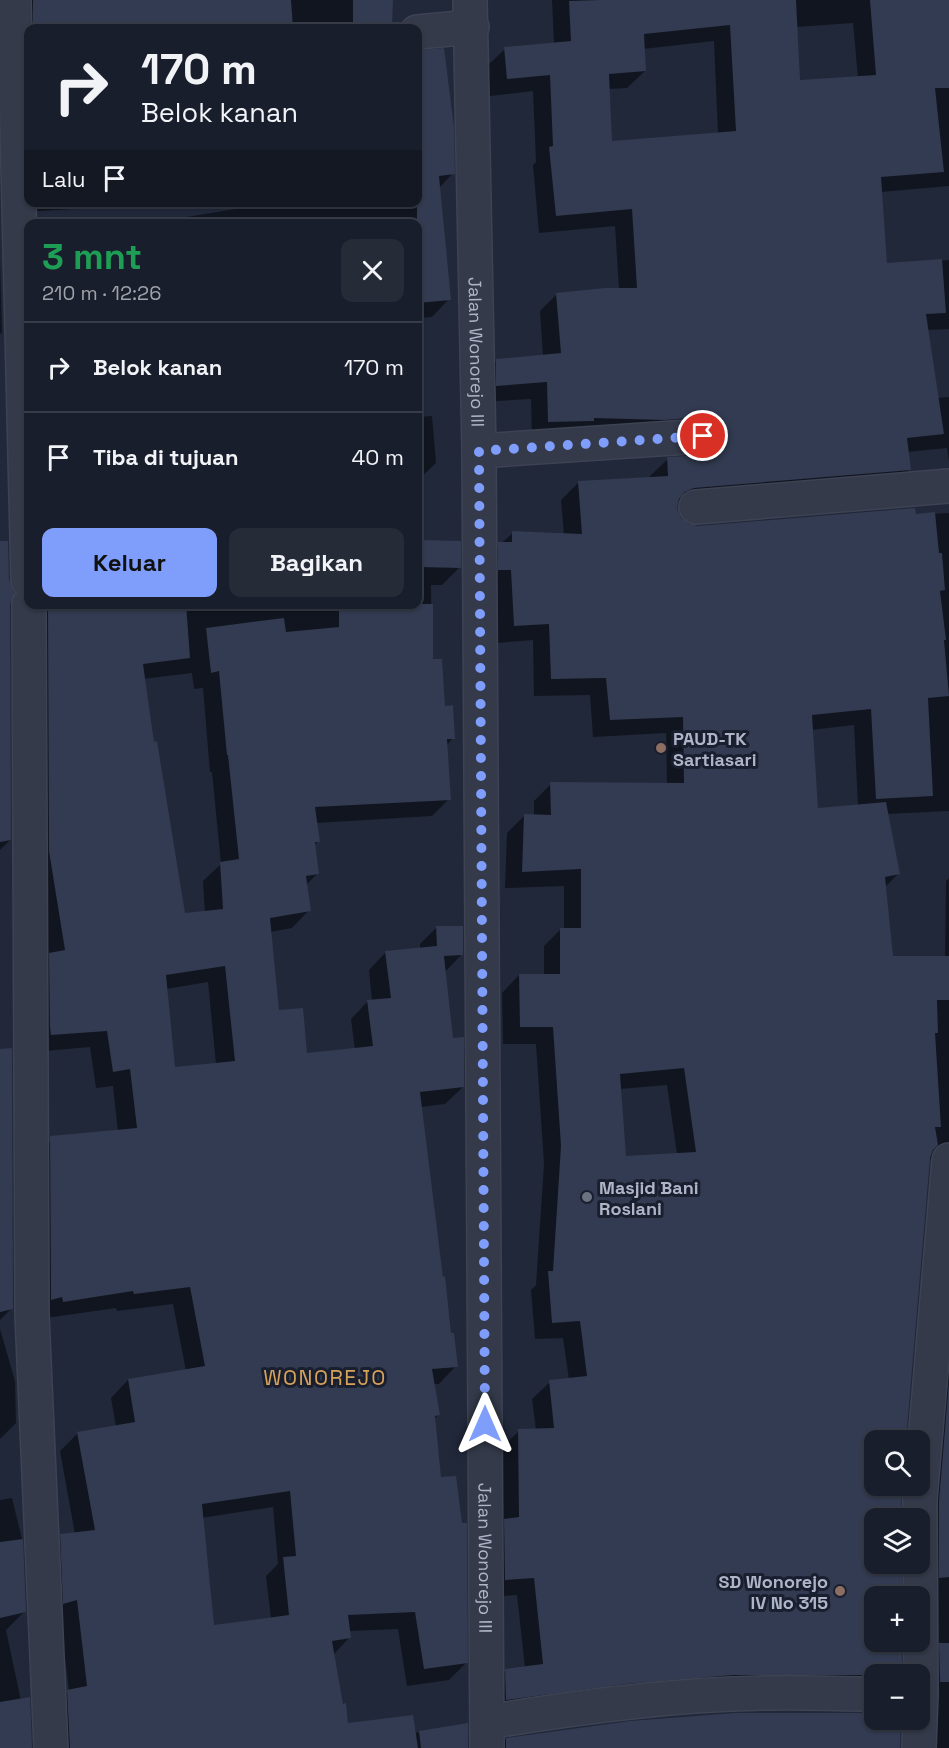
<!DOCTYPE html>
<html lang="id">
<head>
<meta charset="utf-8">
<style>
  body { margin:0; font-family:"Space Grotesk",sans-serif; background:#262b38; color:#f1f3f6; height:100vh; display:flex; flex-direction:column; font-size:22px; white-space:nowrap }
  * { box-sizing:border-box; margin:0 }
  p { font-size:20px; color:#9fa2a9 }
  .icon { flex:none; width:33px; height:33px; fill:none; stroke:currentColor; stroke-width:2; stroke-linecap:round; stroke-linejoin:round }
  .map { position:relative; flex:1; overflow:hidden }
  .panel { position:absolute; left:24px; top:219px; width:398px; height:390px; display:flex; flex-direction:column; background:#191e2c; border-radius:12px; box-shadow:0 2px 4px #0004,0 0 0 2px #373c48 }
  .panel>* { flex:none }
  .hud { position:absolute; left:24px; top:24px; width:398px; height:183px; border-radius:12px; box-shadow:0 2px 4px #0004,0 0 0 2px #373c48; background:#191e2c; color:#f1f3f6; overflow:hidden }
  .controls { position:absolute; left:864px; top:1430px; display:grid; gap:12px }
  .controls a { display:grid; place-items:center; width:66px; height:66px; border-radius:12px; background:#191e2c; box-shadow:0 2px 4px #0004,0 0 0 2px #373c48; font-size:30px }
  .pin { position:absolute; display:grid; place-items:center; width:51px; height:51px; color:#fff; margin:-26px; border:3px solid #fff; border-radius:50%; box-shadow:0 2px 6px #0007 }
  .me { position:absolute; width:66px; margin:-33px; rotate:0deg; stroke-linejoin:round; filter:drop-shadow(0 0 4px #0008) }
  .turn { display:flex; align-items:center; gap:21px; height:126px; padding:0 18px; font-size:27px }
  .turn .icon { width:78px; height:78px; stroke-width:2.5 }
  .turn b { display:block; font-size:42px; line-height:51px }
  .then { display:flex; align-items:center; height:57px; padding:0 18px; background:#0003; gap:12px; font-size:22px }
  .round { display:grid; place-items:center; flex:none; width:63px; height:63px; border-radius:12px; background:#262b38 }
  .summary { display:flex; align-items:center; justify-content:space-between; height:102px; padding:0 18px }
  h1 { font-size:36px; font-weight:800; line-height:45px; color:#1e9e55 }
  .primary-button { display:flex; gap:12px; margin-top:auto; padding:12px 18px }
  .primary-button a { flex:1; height:69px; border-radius:12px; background:#7f9dfb; color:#111; font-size:24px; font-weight:800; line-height:69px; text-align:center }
  .primary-button a+a { background:#262b38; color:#f1f3f6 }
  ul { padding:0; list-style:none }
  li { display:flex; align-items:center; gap:18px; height:90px; padding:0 18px; border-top:2px solid #373c48 }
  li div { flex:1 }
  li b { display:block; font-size:22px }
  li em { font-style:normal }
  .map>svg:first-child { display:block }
  .shadow { fill:#0007; fill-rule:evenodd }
  .building { fill:#323b51; fill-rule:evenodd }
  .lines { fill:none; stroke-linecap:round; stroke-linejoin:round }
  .minor-casing { stroke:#3e4354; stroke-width:36 }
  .minor { stroke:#343a4a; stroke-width:33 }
  .route { stroke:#7f9dfb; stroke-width:10; stroke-dasharray:0 18 }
  .education-dot { fill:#8d6e63; stroke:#1a1f2f; stroke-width:2 }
  .worship-dot { fill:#6b7280; stroke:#1a1f2f; stroke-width:2 }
  .labels { text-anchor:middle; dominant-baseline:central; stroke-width:6; stroke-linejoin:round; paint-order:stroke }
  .street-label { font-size:18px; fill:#afb5c7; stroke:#1a1f2f }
  .poi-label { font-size:18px; font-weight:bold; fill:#afb5c7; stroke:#1a1f2f; text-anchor:start }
  .quarter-label { font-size:21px; letter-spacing:1.5px; fill:#d7a25a; stroke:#1a1f2f }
</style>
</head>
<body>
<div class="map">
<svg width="949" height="1748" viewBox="0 0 949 1748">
  <rect width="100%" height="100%" fill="#21283a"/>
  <!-- shadow -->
  <g class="shadow">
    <polygon points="3,0 391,0 391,28 28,28 28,202 114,202 109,207 21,212"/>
    <path d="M 552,0 L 949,0 L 949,186 L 881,192 L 886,265 L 949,260 L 949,329 L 926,330 L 937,398 L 949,397 L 949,461 L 947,448 L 907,452 L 909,470 L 892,487 L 677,505 L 676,509 L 679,518 L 687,525 L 697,527 L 949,513 L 949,811 L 886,814 L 898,874 L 885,887 L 892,958 L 945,958 L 946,881 L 949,878 L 949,1170 L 933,1158 L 929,1159 L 905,1440 L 874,1440 L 874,1485 L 901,1485 L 900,1518 L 874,1518 L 874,1563 L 900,1563 L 900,1596 L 874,1596 L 874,1641 L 900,1641 L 901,1674 L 874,1674 L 874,1719 L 900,1719 L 899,1748 L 498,1748 L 506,1739 L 782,1713 L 862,1714 L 860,1702 L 489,1717 L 489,1687 L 506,1670 L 525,1668 L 517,1595 L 488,1597 L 488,1537 L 502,1523 L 501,1448 L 519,1431 L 536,1430 L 532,1399 L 550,1382 L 569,1380 L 563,1338 L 535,1339 L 531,1290 L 536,1285 L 544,1164 L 536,1044 L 503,1044 L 502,993 L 519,975 L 544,975 L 544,946 L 561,929 L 564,929 L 564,886 L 505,888 L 507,833 L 524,816 L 534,816 L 534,801 L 551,784 L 667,784 L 666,733 L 593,737 L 590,695 L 534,696 L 533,640 L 497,643 L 494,587 L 482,560 L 513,533 L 564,535 L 561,500 L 579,482 L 651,478 L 650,476 L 668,459 L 704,456 L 705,453 L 701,442 L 532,439 L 531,399 L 480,402 L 479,377 L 497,360 L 543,356 L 540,311 L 557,294 L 619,289 L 615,226 L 539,233 L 533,165 L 536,162 L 533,91 L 490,96 L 487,66 L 505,49 L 554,44 ZM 853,23 L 858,78 L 799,81 L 796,27 ZM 714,41 L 718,134 L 610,143 L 608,89 L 627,88 L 645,71 L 643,49 ZM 854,725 L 858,806 L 817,810 L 811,730 ZM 667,1085 L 677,1154 L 624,1158 L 620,1089 Z"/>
    <polygon points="417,52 453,173 439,188 449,299 432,317 417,318 417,224 143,224 242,208 242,202 417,202"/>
    <polygon points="0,259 2,333 0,334"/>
    <polygon points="432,416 436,463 417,481 417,417"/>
    <path d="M 417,541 L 459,542 L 459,568 L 442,585 L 431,585 L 432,661 L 453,738 L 446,746 L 449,799 L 432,816 L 316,823 L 318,841 L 314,846 L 318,873 L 306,885 L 309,910 L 292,928 L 270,932 L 278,1012 L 306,1055 L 355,1050 L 351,1019 L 368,1001 L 372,1001 L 369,970 L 386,952 L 420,949 L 420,944 L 437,927 L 462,954 L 445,972 L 452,1039 L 463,1087 L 445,1104 L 421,1107 L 450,1335 L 456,1366 L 439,1384 L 433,1384 L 438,1415 L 434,1419 L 440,1479 L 466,1663 L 449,1680 L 407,1686 L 398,1629 L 349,1631 L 349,1638 L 333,1655 L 346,1724 L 414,1733 L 467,1725 L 467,1748 L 52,1748 L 50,1709 L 69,1690 L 60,1617 L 44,1553 L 61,1536 L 75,1534 L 60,1451 L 77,1434 L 116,1427 L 111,1398 L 128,1380 L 186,1371 L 173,1304 L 117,1311 L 116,1308 L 46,1318 L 36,1155 L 54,1138 L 118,1132 L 113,1086 L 96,1088 L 90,1047 L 34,1052 L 28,604 L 417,604 ZM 192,673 L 194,689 L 203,688 L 210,772 L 212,772 L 221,864 L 203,881 L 205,913 L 183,915 L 152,744 L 143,679 ZM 208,982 L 216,1064 L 174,1069 L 166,989 ZM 273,1507 L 278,1564 L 266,1576 L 271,1619 L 213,1626 L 201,1518 Z"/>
    <polygon points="0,559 9,604 10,840 0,850"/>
    <polygon points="0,1074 12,1308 0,1320"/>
    <polygon points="949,1297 949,1748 922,1748 923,1712"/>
    <polygon points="0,1329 15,1381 16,1423 0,1439"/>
    <polygon points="12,1498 22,1539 25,1611 6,1630 31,1748 0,1748 0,1500"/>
  </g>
  <!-- building -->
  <g class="building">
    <polygon points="33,0 291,0 293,28 33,28"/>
    <polygon points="353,0 393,0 392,28 353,28"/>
    <path d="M 600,0 L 796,0 L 800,80 L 876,75 L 870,0 L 949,0 L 949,88 L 935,88 L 944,172 L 881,177 L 887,263 L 942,259 L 946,313 L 926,314 L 944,434 L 907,438 L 911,470 L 694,488 L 685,492 L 679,499 L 677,508 L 681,518 L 689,524 L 698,526 L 915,508 L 916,514 L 935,512 L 939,553 L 942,553 L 945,590 L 940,591 L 946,640 L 944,640 L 949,696 L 928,698 L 933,796 L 876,799 L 871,709 L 812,715 L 818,808 L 886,802 L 900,874 L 885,877 L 893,956 L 949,956 L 949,1000 L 937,1000 L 938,1033 L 935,1033 L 941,1127 L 935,1127 L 938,1145 L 933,1150 L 930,1158 L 906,1440 L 874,1440 L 874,1485 L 902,1485 L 901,1518 L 874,1518 L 874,1563 L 902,1563 L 902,1596 L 874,1596 L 874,1641 L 902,1641 L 902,1674 L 874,1674 L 874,1682 L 870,1678 L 861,1675 L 734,1675 L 626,1684 L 506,1700 L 505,1669 L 543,1664 L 534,1578 L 505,1580 L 504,1519 L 519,1517 L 518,1429 L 554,1428 L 549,1380 L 587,1376 L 580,1321 L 552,1323 L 548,1271 L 553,1271 L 561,1146 L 553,1027 L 520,1027 L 519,974 L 560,974 L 560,928 L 581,928 L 581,869 L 522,872 L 524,814 L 551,815 L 550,782 L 684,783 L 683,717 L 610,720 L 606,678 L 551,679 L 549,624 L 514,626 L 511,570 L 498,570 L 498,542 L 512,542 L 512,531 L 582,534 L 578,481 L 668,476 L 667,457 L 704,455 L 713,452 L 720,445 L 722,435 L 718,425 L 711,419 L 702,417 L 665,420 L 594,418 L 594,421 L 548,422 L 547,382 L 496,386 L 496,359 L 561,353 L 556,293 L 605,288 L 637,288 L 632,209 L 556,216 L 549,147 L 553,146 L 550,75 L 507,79 L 504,47 L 571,41 L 569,1 ZM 730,25 L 736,131 L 612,141 L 609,74 L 646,71 L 644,34 ZM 684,1068 L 696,1152 L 626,1156 L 620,1074 Z"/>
    <polygon points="444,48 454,127 455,174 439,176 451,300 417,303 417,50"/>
    <polygon points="420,540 461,541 461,568 420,567"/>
    <polygon points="0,541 8,541 9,580 15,593 10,604 11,840 0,842"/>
    <path d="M 88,604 L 186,604 L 190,658 L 143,664 L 154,742 L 157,741 L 185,913 L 223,909 L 220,862 L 239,859 L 228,755 L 227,755 L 219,671 L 211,673 L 206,628 L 284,618 L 286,632 L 339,627 L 339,604 L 433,604 L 433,659 L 442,659 L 445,706 L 453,705 L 455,739 L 447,739 L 451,800 L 315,807 L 320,842 L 315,842 L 319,874 L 306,876 L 311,911 L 270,918 L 279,1010 L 303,1008 L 307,1053 L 373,1046 L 367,1000 L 391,998 L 385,951 L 437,946 L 436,926 L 463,926 L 463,955 L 444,956 L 453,1038 L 464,1037 L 464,1087 L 420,1092 L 443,1277 L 445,1276 L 451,1333 L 454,1333 L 458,1367 L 432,1369 L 440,1415 L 435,1416 L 441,1477 L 456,1476 L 462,1523 L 467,1523 L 468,1663 L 424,1669 L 415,1612 L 348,1615 L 351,1638 L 332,1641 L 343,1704 L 346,1703 L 348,1723 L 413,1715 L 418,1748 L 70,1748 L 67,1690 L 87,1686 L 77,1600 L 63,1604 L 60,1534 L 95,1530 L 77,1432 L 135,1422 L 128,1379 L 205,1366 L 190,1287 L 134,1294 L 133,1291 L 63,1302 L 62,1297 L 51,1300 L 50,1136 L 137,1128 L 130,1069 L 113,1072 L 107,1031 L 51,1035 L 50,1027 L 49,953 L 65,950 L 49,851 L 48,610 ZM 225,966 L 235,1061 L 175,1067 L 166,975 ZM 290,1491 L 296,1556 L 283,1557 L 289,1615 L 214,1625 L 202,1504 Z"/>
    <polygon points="12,1048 13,1309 0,1312 0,1049"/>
    <polygon points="949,1381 949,1577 939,1578 939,1501"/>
    <polygon points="23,1539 26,1612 0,1618 0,1542"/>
    <polygon points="939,1643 949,1643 949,1682 940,1682"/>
    <polygon points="30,1697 32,1748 0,1748 0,1702"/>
    <polygon points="874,1706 874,1719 901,1719 900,1748 506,1748 506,1738 630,1721 735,1713 861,1713 870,1711"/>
    <polygon points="468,1723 468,1748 421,1748 419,1731"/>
  </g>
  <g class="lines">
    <defs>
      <g id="minor">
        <polyline points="14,0 28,580"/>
        <path id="s1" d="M 470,0 L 479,451 L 487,1748"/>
        <polyline points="417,32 472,27"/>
        <polyline points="479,451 703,436"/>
        <polyline points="696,507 949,486"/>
        <polyline points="29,604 32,1315 51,1748"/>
        <path d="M 487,1722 C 580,1707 675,1694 770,1693 C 800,1692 831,1694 861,1694"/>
        <polyline points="919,1748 921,1694 920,1500 949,1160"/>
      </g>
    </defs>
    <!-- minor casing -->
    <use href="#minor" class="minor-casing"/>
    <!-- minor -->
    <use href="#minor" class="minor"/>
  </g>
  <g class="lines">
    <!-- route -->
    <polyline class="route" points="485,1424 479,451 703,436"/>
  </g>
  <!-- markers -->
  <g class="education-dot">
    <circle cx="661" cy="748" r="6"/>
    <circle cx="840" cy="1591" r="6"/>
  </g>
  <circle class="worship-dot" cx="587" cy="1197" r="6"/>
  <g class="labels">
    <!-- street labels -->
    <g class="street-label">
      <text stroke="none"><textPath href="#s1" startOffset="352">Jalan Wonorejo III</textPath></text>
      <text stroke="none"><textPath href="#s1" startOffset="1558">Jalan Wonorejo III</textPath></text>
    </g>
    <!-- poi labels -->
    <g class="poi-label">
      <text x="673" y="738">PAUD-TK<tspan x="673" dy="21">Sartiasari</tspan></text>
      <text x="599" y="1187">Masjid Bani<tspan x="599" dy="21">Roslani</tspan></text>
      <text x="828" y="1581" text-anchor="end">SD Wonorejo<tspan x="828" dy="21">IV No 315</tspan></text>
    </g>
    <!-- quarter labels -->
    <g class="quarter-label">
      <text x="325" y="1377">WONOREJO</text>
    </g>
  </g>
</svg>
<div class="controls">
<a><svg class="icon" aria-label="search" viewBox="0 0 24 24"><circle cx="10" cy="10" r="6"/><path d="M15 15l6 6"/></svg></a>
<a><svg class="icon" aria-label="layers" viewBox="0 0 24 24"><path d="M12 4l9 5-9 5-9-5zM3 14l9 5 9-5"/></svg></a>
<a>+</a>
<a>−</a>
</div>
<div class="pin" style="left:703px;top:436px;background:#d93025"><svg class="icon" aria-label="arrive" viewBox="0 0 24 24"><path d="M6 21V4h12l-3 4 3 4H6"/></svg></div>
<svg class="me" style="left:485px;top:1424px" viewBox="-20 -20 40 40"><path d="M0-17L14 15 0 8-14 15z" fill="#7f9dfb" stroke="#fff" stroke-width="4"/></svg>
<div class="hud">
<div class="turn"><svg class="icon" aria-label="right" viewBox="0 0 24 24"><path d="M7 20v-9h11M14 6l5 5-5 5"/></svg><div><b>170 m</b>Belok kanan</div></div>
<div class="then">Lalu<svg class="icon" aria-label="arrive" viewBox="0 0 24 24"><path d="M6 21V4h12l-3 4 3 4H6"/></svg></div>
</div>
<section class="panel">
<div class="summary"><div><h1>3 mnt</h1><p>210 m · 12:26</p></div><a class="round"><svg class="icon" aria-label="close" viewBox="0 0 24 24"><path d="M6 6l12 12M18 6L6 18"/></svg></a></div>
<ul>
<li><svg class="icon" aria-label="right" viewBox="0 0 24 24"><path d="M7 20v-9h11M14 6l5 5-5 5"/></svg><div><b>Belok kanan</b></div><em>170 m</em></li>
<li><svg class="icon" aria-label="arrive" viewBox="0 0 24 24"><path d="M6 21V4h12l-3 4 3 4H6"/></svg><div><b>Tiba di tujuan</b></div><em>40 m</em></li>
</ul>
<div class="primary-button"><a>Keluar</a><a>Bagikan</a></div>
</section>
</div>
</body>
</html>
